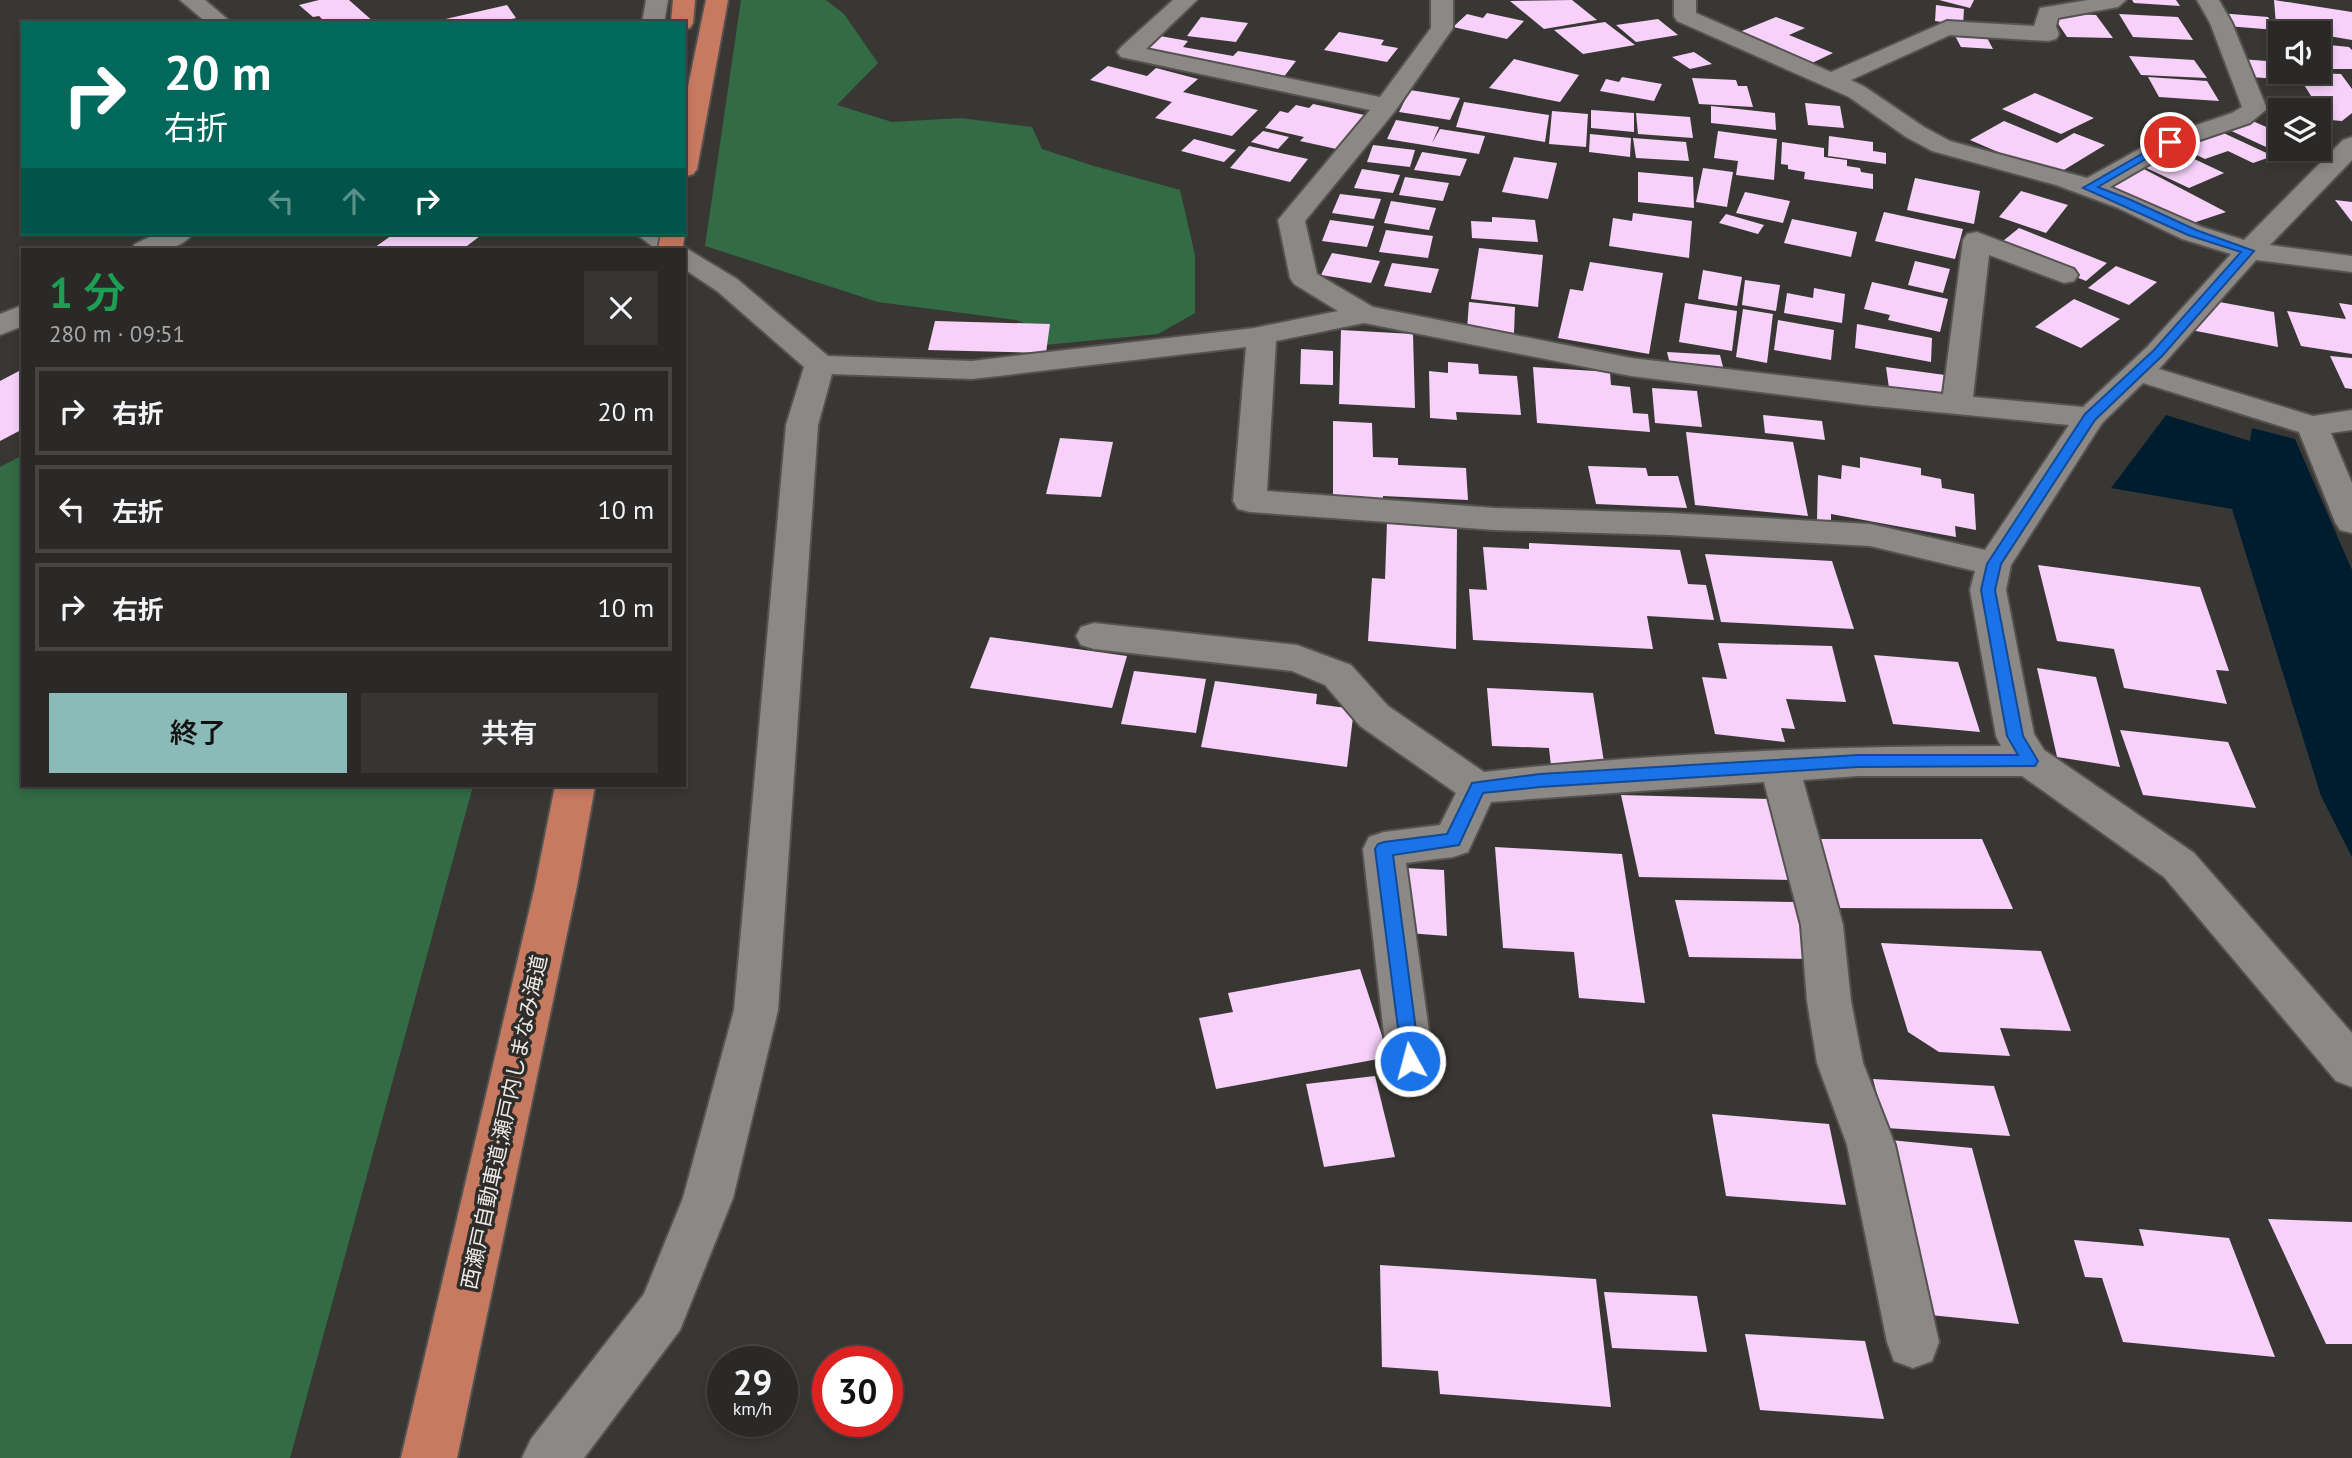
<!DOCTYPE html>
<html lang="ja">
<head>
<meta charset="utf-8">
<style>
  body { margin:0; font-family:"PT Sans","Noto Sans JP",sans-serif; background:#373533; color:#f1f3f6; height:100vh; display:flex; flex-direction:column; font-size:26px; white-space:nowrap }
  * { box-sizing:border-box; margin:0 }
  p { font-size:23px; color:#a6a6a7 }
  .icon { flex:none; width:38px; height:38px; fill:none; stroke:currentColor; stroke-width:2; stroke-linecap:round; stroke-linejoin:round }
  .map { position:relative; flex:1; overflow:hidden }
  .details { position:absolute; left:21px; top:248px; width:665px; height:539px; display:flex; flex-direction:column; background:#2b2927; border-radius:0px; box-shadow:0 4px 10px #0003,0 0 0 2px #474544 }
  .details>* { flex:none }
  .guide { position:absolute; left:21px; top:21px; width:665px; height:214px; border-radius:0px; box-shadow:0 4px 10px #0003,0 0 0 2px #474544; background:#00695c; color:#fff; overflow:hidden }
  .tools { position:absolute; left:2268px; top:21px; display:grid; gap:14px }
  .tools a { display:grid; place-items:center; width:63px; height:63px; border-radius:0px; background:#2b2927; box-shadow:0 4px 10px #0003,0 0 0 2px #474544; font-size:35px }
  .speed { position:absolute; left:707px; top:1346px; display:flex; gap:14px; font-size:35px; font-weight:700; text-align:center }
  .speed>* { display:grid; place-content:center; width:91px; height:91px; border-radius:50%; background:#2b2927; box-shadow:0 4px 10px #0003,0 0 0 2px #474544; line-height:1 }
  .speed small { font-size:18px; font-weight:400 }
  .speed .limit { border:10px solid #d22; background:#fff; color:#111 }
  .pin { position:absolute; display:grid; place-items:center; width:60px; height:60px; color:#fff; margin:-30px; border:4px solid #fff; border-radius:50%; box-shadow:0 2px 7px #0007 }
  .me { position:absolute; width:77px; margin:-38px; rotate:353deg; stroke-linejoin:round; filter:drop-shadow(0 0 5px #0008) }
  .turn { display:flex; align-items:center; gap:24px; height:147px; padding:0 28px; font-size:32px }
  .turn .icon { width:91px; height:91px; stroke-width:2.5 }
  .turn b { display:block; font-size:49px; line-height:60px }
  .lanes { display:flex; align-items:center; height:66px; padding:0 28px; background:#0003; justify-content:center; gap:35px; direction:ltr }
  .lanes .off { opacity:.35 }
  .round { display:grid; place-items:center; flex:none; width:74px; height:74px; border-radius:0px; background:#373533 }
  .summary { display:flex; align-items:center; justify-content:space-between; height:119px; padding:0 28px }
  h1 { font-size:42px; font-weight:600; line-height:52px; color:#1e9e55 }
  .primary-button { display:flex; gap:14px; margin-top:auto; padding:14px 28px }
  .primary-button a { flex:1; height:80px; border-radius:0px; background:#8bbbb9; color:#111; font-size:28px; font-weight:600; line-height:80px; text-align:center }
  .primary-button a+a { background:#373533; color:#f1f3f6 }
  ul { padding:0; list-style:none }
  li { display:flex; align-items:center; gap:21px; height:88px; margin:0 14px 10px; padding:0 14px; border:4px solid #474544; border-radius:0px }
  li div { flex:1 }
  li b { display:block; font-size:26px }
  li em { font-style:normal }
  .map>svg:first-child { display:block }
  .forest { fill:#326b44 }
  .water { fill:#001d2f }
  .building { fill:#f7d1fa }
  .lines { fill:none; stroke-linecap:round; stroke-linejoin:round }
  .minor-casing { stroke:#555351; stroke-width:4 }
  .motorway-casing { stroke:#555351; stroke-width:4 }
  .minor { fill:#8b8886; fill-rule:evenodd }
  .motorway { fill:#c87a61; fill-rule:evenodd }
  .motorway-bridge-casing { stroke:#555351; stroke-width:27; stroke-linecap:butt }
  .motorway-bridge { stroke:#c87a61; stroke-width:24 }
  .route { fill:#1a73e8; stroke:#114b97; stroke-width:2 }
  .labels { text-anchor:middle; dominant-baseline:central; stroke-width:7; stroke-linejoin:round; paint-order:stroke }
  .near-street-label { font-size:21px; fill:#eceae9; stroke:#2f2d2a }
</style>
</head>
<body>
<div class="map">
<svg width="2352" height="1458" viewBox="0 0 2352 1458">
  <rect width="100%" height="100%" fill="#393734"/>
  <!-- forest -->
  <g class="forest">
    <polygon points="741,0 826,0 844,14 878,63 837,105 892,122 960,118 1032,127 1042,149 1094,166 1180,190 1195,255 1195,313 1158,334 1045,345 1044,331 1016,320 878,302 705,246"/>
    <polygon points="23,455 23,786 473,786 290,1458 0,1458 0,467"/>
  </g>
  <!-- water -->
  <polygon class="water" points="2166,415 2250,441 2252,428 2295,439 2352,570 2352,857 2321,796 2232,509 2111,488"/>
  <!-- building -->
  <g class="building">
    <polygon points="319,0 349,0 375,23 326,23 319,16 313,17 299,5"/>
    <polygon points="1572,0 1597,20 1544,29 1510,1"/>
    <polygon points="1939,0 1974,0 1970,8"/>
    <polygon points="2132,0 2176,0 2180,6 2134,3"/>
    <polygon points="2274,0 2352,12 2352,40 2323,35 2322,32 2276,25"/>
    <polygon points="507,5 516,18 494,23 428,23"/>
    <polygon points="1936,5 1964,9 1963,25 1935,21"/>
    <polygon points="1487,13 1524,21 1507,39 1453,27 1467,14 1483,18"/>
    <polygon points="2051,13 2096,15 2113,38 2067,37"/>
    <polygon points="2219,13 2268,17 2276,30 2227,26"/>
    <polygon points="2119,14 2178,17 2193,40 2133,37"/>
    <polygon points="1201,17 1248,23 1236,42 1187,36"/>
    <polygon points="1776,17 1805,28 1789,35 1833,53 1810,64 1737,33"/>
    <polygon points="1658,19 1678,35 1636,42 1616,25"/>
    <polygon points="1605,22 1635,45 1583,54 1554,30"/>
    <polygon points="1339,32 1384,40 1381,45 1398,48 1387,62 1324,50"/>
    <polygon points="1953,32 1985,34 1993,49 1961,47"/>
    <polygon points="1160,36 1188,41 1183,47 1233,56 1238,51 1296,61 1283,78 1144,53"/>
    <polygon points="2319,44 2349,47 2352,50 2352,69 2319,69"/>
    <polygon points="1694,52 1712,64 1690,69 1672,57"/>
    <polygon points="2129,56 2194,60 2207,78 2141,75"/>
    <polygon points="1514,59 1579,75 1560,102 1489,88"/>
    <polygon points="2240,59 2280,62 2280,72 2288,72 2293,80 2251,77"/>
    <polygon points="1108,66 1147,76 1156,68 1198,79 1183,92 1258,110 1232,136 1155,118 1172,102 1090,80"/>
    <polygon points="2296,72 2341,74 2352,89 2352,113 2342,121 2319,119 2319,110 2280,110 2280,119 2268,103 2318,107"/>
    <polygon points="1622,77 1662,84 1654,101 1600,91 1606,79 1619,82"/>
    <polygon points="2148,77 2207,81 2219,101 2159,97"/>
    <polygon points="1692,78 1736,80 1738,86 1747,86 1753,107 1699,104"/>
    <polygon points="1410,90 1460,98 1450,120 1399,112"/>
    <polygon points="2035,93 2094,118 2061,134 2002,109"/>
    <polygon points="1464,102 1549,115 1545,142 1456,127"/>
    <polygon points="1805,103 1840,106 1844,128 1808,125"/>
    <polygon points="1313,104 1369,116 1341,150 1300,141 1304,137 1265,128 1280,111 1288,113 1296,105 1309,108"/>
    <polygon points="1711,106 1775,113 1776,130 1711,123"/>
    <polygon points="1591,110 1634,113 1634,132 1591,128"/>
    <polygon points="1552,111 1588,114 1586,147 1549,144"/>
    <polygon points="1636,113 1690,117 1693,138 1638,134"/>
    <polygon points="2248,119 2280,133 2280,142 2266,147 2225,128"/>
    <polygon points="1396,120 1439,127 1432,143 1440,129 1485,136 1479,154 1387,139"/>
    <polygon points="2004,121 2057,143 2074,133 2105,145 2054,176 1970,140"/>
    <polygon points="2217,130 2273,156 2253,163 2228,151 2205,159 2175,145"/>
    <polygon points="1263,131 1289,137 1278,149 1251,142"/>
    <polygon points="1718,131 1777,139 1774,180 1736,175 1738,161 1714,158"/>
    <polygon points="1590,134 1631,138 1630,157 1589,152"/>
    <polygon points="1829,136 1873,142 1873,151 1886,153 1886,164 1828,156"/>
    <polygon points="1633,138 1686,142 1689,161 1636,158"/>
    <polygon points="1194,139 1236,150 1224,162 1181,151"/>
    <polygon points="1782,142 1824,148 1824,157 1847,160 1847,166 1860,168 1861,172 1873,174 1873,189 1804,179 1805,172 1788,169 1788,165 1781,164"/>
    <polygon points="1373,145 1415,150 1410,167 1367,162"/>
    <polygon points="1249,146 1308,159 1290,182 1230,168"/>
    <polygon points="2173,149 2224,173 2189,188 2138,164"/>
    <polygon points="1422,152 1467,159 1460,176 1414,170"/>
    <polygon points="1514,157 1557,163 1548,199 1502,192"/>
    <polygon points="1703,168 1733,172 1727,207 1696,202"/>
    <polygon points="2142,168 2226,212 2184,226 2104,186"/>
    <polygon points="1362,169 1400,175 1393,193 1354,188"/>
    <polygon points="1638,172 1693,177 1694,208 1638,202"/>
    <polygon points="1405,177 1449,183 1443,201 1399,195"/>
    <polygon points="1915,178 1980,191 1974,224 1907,210"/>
    <polygon points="2021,191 2068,205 2046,233 1999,217"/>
    <polygon points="1745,192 1790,201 1783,223 1736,213"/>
    <polygon points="1340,194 1381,199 1374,219 1332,213"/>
    <polygon points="2335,200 2352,202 2352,222"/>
    <polygon points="1391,201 1436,208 1429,230 1384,223"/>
    <polygon points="1884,212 1963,229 1955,259 1875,241"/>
    <polygon points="1633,213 1692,221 1689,258 1609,246 1613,218 1632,221"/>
    <polygon points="1726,214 1764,225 1758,234 1719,223"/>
    <polygon points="1492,217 1535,220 1538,242 1472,238 1471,221 1492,222"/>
    <polygon points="1792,219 1857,232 1851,257 1784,243"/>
    <polygon points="1330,220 1374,226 1367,247 1322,241"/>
    <polygon points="2019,228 2107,263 2086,281 1998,245"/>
    <polygon points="1386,230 1433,236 1428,258 1379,252"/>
    <polygon points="395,233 484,233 463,249 448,246 442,250 371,250"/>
    <polygon points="1479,248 1543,255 1538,307 1471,299"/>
    <polygon points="1332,253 1380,261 1371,283 1321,275"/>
    <polygon points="1915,261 1950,269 1943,293 1908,285"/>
    <polygon points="1590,262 1663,273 1649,354 1558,338 1570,289 1583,291"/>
    <polygon points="1392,263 1439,269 1431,293 1384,286"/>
    <polygon points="2116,266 2157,282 2129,305 2088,288"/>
    <polygon points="1703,270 1742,277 1737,306 1698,299"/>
    <polygon points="1745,280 1780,285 1776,311 1742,305"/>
    <polygon points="1872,282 1948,299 1940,332 1888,320 1890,315 1864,309"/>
    <polygon points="1814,288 1845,294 1842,323 1784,313 1787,293 1813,298"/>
    <polygon points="2074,299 2120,319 2081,348 2035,327"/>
    <polygon points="2214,301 2274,312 2278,347 2191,330"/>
    <polygon points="1469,302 1515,307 1514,333 1467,329"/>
    <polygon points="1685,303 1737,311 1732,351 1679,342"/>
    <polygon points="2339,303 2352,305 2352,354 2301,346 2287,311 2346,319"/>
    <polygon points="1743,309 1773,314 1767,363 1736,357"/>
    <polygon points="1778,320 1834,330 1831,360 1774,350"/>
    <polygon points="935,321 1050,324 1046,353 928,350"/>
    <polygon points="1857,324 1932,338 1931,362 1855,348"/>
    <polygon points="1341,330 1413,334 1415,408 1339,404"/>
    <polygon points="1301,349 1333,351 1333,385 1300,384"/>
    <polygon points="1667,352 1720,355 1724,371 1671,368"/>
    <polygon points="2330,356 2352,358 2352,389 2345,388"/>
    <polygon points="1448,362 1478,364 1479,374 1517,376 1521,415 1456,412 1457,420 1430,418 1429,371 1448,373"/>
    <polygon points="1533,367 1610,372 1611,385 1630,387 1633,413 1648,414 1650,432 1537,423"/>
    <polygon points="1886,367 1945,375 1950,396 1889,388"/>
    <polygon points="19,371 23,373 23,429 0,441 0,381"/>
    <polygon points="1652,388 1697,391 1702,427 1655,423"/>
    <polygon points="1763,415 1822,421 1825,440 1765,433"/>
    <polygon points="1333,421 1372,423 1373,457 1398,458 1398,465 1466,468 1468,500 1383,496 1383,502 1333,499"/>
    <polygon points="1686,432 1793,442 1808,516 1695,505"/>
    <polygon points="1060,438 1113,442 1101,497 1046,494"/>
    <polygon points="1860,457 1921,468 1921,475 1941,479 1942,488 1974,494 1976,530 1955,526 1956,537 1831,514 1831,522 1817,520 1818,475 1841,479 1842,465 1860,468"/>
    <polygon points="1588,466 1646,468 1648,476 1678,476 1687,508 1596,504"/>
    <polygon points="1387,521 1457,527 1456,649 1368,641 1372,578 1385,579"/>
    <polygon points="1529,543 1680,550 1688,584 1706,585 1714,620 1647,616 1653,649 1473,640 1469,589 1487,590 1483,547 1529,549"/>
    <polygon points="1705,554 1832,561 1854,629 1721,622"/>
    <polygon points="2038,565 2200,587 2229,671 2216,670 2227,704 2124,688 2114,649 2057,641"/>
    <polygon points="990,637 1127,656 1112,708 970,688"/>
    <polygon points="1718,643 1832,646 1846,702 1786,699 1795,729 1781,728 1785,742 1715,734 1702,677 1727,679"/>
    <polygon points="1874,655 1958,662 1980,732 1893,724"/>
    <polygon points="2037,668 2096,677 2120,767 2057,757"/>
    <polygon points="1134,671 1206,679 1196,733 1121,724"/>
    <polygon points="1215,681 1317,694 1316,704 1354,709 1347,767 1201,747"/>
    <polygon points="1487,688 1593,693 1605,768 1551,766 1549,748 1492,746"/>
    <polygon points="2120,730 2228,742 2256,808 2143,795"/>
    <polygon points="1621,795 1770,799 1795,880 1639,877"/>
    <polygon points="1808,839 1982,839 2013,909 1833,908"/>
    <polygon points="1495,847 1622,854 1645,1003 1579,998 1574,952 1503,948"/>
    <polygon points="1406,868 1444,870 1447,936 1408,933"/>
    <polygon points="1675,900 1795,902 1813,959 1689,957"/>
    <polygon points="1881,943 2041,951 2071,1031 2000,1028 2010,1056 1939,1052 1908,1032"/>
    <polygon points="1360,969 1389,1057 1216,1089 1199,1018 1233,1012 1228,993"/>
    <polygon points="1375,1076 1395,1157 1324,1167 1306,1084"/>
    <polygon points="1873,1079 1994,1086 2010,1136 1886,1128"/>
    <polygon points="1712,1114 1829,1124 1846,1205 1726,1196"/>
    <polygon points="1890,1140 1972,1148 2019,1324 1930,1315"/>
    <polygon points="2268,1219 2352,1222 2352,1344 2326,1344"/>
    <polygon points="2139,1229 2229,1238 2275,1357 2123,1342 2102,1278 2085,1277 2074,1240 2144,1246"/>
    <polygon points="1380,1265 1596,1279 1611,1407 1440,1394 1438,1371 1382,1367"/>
    <polygon points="1604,1292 1697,1296 1707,1352 1612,1348"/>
    <polygon points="1745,1334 1865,1341 1884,1419 1760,1410"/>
  </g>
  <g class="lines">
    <defs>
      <g id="minor">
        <polygon points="180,0 205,0 232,23 207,23"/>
        <polygon points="646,0 668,0 664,23 642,23"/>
        <path d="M 1173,0 L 1197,0 L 1146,49 L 1380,97 L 1431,28 L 1431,0 L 1453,0 L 1453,28 L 1395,111 L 1305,221 L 1317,274 L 1373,307 L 1631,358 L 1943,394 L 1963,240 L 1967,234 L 1977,232 L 2074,269 L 2078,275 L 2074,281 L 2064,283 L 1989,255 L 1973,397 L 2083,407 L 2147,347 L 2231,254 L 2182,239 L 2118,208 L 2056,185 L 1932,151 L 1906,137 L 1849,97 L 1677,21 L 1674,16 L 1674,0 L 1696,0 L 1696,13 L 1831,72 L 1947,21 L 2034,26 L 2040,8 L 2088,0 L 2126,0 L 2118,7 L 2058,18 L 2056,26 L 2059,34 L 2056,39 L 2048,41 L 1950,35 L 1851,80 L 1865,87 L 1924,127 L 1950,141 L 2087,178 L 2161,137 L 2232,113 L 2242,107 L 2210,23 L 2197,0 L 2219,0 L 2232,23 L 2267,109 L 2250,123 L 2179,147 L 2110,187 L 2202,227 L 2244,240 L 2343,140 L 2352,137 L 2352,160 L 2270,245 L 2352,256 L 2352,272 L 2256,260 L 2159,369 L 2313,416 L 2352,410 L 2352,430 L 2331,433 L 2352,483 L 2352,533 L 2340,530 L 2335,522 L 2299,432 L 2143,383 L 2102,423 L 2011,565 L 2006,590 L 2034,734 L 2044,750 L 2194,853 L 2352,1033 L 2352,1087 L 2336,1081 L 2164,877 L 2022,776 L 1858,776 L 1803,780 L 1843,925 L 1851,1001 L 1863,1063 L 1895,1145 L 1939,1342 L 1932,1361 L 1913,1368 L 1894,1361 L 1887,1342 L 1847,1145 L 1817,1063 L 1807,1001 L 1801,925 L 1764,782 L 1491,802 L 1468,852 L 1453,857 L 1406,863 L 1433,1061 L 1426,1076 L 1410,1082 L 1394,1076 L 1387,1061 L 1363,849 L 1369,837 L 1384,832 L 1440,825 L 1456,793 L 1360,726 L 1325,685 L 1292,671 L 1094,649 L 1081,645 L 1076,636 L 1081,627 L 1094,623 L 1297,645 L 1351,665 L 1388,706 L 1484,772 C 1656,753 1829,746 2001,746 L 1996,736 L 1970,590 L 1975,571 L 1870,546 L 1669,535 L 1495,530 L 1250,512 L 1238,509 L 1233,501 L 1246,347 L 972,379 L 832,374 L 818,425 L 778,1010 L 733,1198 L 680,1330 L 584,1458 L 522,1458 L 531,1439 L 644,1294 L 683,1198 L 734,1010 L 786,425 L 804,367 L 717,291 L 684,269 L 684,250 L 657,250 L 635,233 L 667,233 L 689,250 L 737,279 L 828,356 L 972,361 L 1254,328 L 1338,311 L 1294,284 L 1290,278 L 1278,220 L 1370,110 L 1121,57 L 1117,52 L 1121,47 ZM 1364,323 L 1631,376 L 1864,405 L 2069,425 L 1985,550 L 1870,524 L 1669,513 L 1495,508 L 1267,491 L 1276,341 Z"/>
        <path d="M 158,233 L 193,233 C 179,253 152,251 131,250 L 135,244 Z"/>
        <polygon points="23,305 23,326 0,335 0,314"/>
      </g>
      <g id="motorway">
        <polygon points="673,0 695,0 693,23 690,28 684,29 684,23 671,23"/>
        <polygon points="706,0 728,0 697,169 693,174 684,177 684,106"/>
        <polygon points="555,786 595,786 577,886 457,1458 401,1458 535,886"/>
      </g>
    </defs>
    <!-- minor casing -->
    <use href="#minor" class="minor-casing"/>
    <!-- motorway casing -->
    <use href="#motorway" class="motorway-casing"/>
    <!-- minor -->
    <use href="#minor" class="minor"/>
    <!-- motorway -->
    <use href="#motorway" class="motorway"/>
    <defs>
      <polyline id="motorway-bridge" points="670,250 673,233"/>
    </defs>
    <!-- motorway-bridge casing -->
    <use href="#motorway-bridge" class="motorway-bridge-casing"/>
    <!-- motorway-bridge -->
    <use href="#motorway-bridge" class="motorway-bridge"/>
  </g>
  <!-- route -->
  <polygon class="route" points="2166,140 2175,142 2098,187 2131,200 2196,230 2254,251 2163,355 2095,420 2001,564 1995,590 2023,736 2038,761 2035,766 1858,767 1540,787 1483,793 1459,845 1393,855 1420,1061 1417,1067 1410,1070 1403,1067 1375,849 1378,844 1384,842 1447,834 1472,783 1540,774 1858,755 2018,755 2007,736 1981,590 1987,564 2085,414 2154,350 2241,252 2188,235 2083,188"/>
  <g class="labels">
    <!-- near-street labels -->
    <g class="near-street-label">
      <text transform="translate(504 1122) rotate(-78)">西瀬戸自動車道;瀬戸内しまなみ海道</text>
    </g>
  </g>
</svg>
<div class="tools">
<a><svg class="icon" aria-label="sound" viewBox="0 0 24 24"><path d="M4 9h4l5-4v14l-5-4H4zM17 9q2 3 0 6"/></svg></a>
<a><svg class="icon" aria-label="layers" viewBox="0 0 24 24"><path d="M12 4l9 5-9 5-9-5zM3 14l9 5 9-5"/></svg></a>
</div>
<div class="speed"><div>29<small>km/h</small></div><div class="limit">30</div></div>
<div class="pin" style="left:2170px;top:142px;background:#d93025"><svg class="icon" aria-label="arrive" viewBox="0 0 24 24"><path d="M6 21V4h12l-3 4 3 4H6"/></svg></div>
<svg class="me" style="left:1410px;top:1061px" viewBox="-20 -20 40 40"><circle r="17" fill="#1a73e8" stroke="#fff" stroke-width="3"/><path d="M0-11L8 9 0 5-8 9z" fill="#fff"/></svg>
<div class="guide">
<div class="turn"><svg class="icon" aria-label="right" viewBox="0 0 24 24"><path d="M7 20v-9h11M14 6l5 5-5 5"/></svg><div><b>20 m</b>右折</div></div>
<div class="lanes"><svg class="icon off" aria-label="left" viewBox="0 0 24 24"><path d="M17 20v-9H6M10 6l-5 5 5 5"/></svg><svg class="icon off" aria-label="ahead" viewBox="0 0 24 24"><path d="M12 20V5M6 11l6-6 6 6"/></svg><svg class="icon" aria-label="right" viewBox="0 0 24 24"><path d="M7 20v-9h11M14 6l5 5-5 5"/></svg></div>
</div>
<section class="details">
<div class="summary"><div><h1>1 分</h1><p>280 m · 09:51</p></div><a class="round"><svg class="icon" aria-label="close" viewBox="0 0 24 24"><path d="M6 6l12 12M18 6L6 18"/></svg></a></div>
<ul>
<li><svg class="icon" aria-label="right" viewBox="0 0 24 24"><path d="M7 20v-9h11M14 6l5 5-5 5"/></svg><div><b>右折</b></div><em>20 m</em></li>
<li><svg class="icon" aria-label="left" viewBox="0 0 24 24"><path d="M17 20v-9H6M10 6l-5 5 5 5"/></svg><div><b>左折</b></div><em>10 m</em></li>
<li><svg class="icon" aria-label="right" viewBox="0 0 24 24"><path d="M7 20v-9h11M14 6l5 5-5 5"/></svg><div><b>右折</b></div><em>10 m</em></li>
</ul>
<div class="primary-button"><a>終了</a><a>共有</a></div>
</section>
</div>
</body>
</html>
